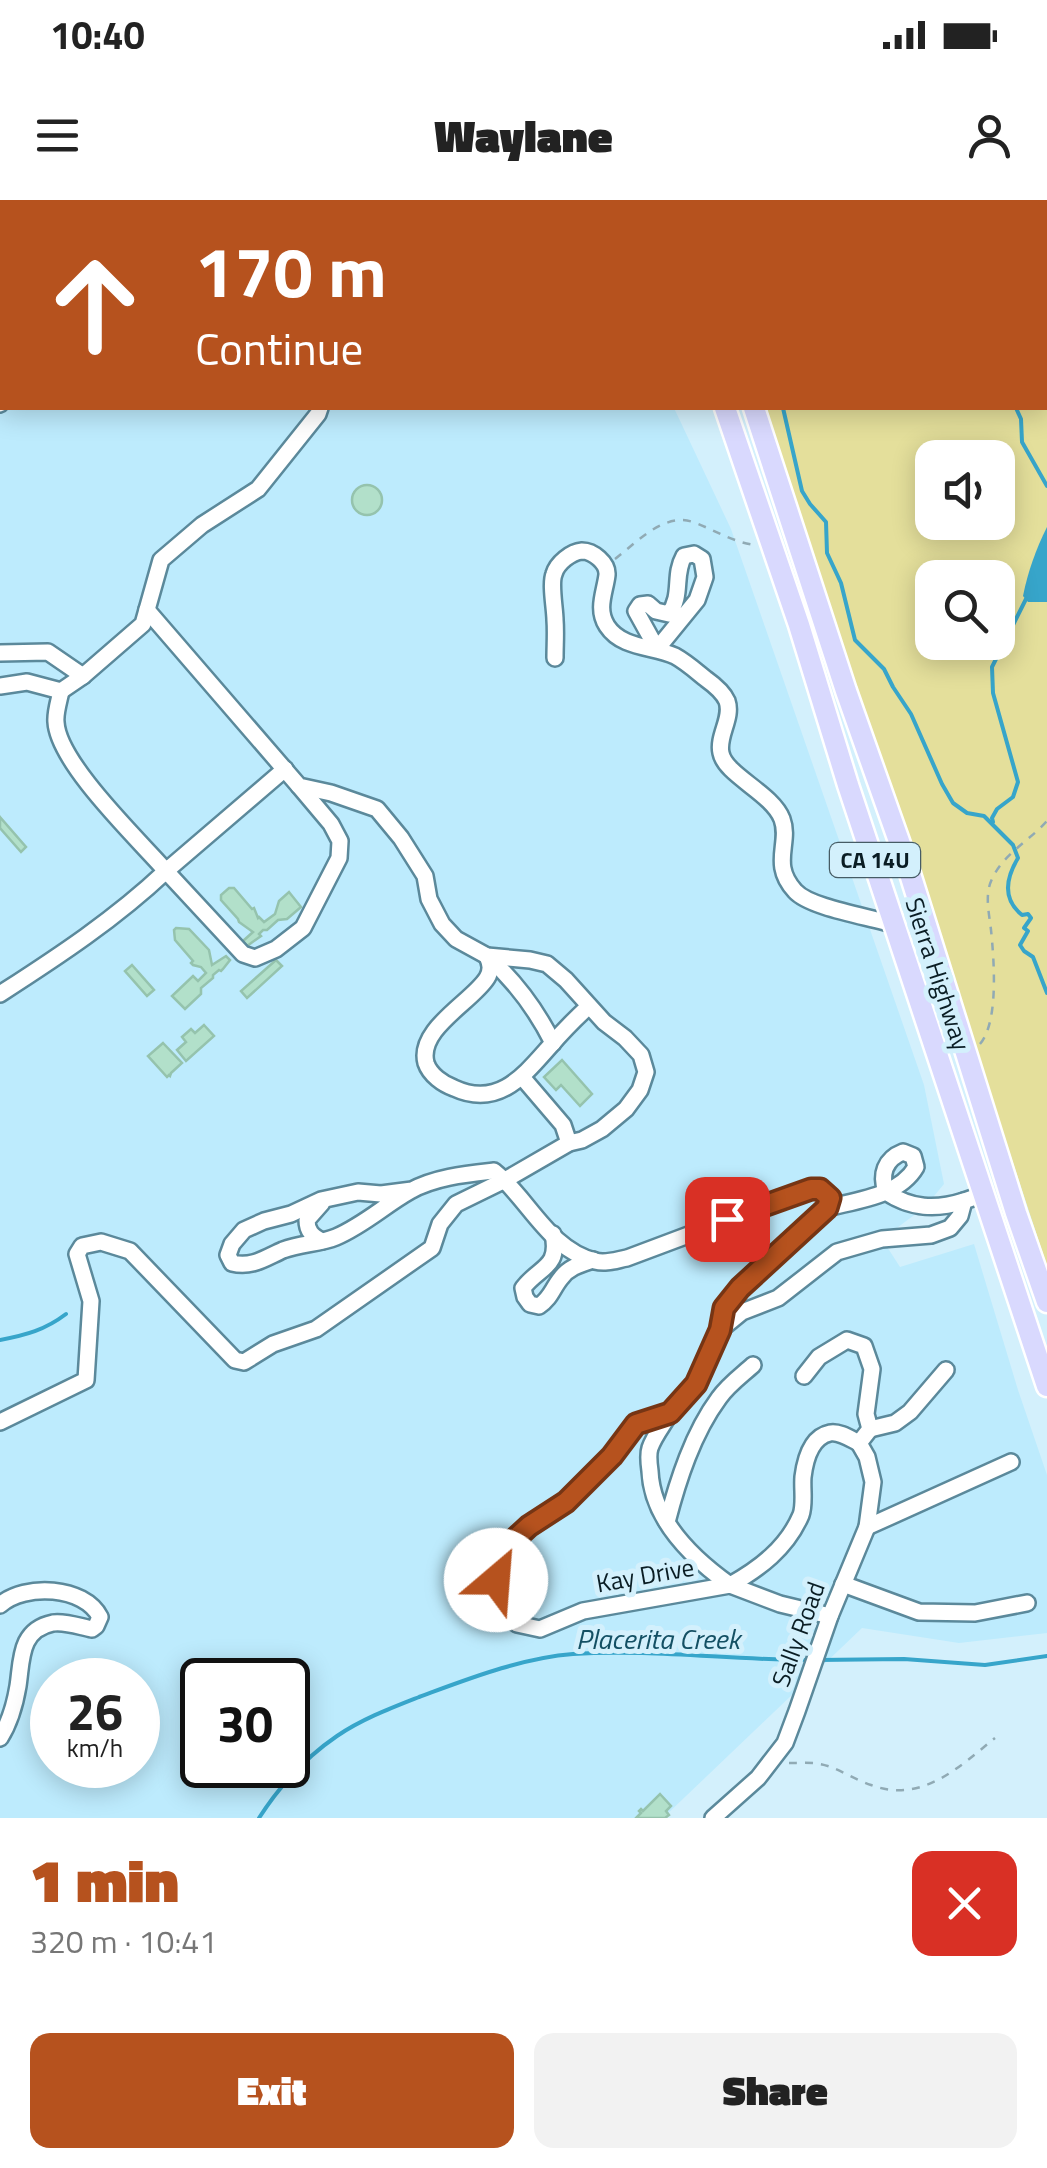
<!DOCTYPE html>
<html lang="en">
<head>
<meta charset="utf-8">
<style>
  body { margin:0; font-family:"Titillium Web",sans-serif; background:#f2f2f2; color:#222; height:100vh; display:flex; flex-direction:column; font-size:38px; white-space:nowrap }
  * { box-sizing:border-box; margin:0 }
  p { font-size:32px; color:#767676 }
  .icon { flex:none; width:55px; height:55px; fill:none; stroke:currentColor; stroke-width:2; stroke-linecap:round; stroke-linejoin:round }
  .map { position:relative; height:1618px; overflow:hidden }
  .drawer { display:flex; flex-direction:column; background:#fff; flex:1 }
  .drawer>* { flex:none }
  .hud { position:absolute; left:0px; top:0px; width:1048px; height:210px; box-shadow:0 5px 25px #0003; background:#b6521e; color:#fff; overflow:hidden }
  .fabs { position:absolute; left:915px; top:240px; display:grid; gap:20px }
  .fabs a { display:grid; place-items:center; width:100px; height:100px; border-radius:20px; background:#fff; box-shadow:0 5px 25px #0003; font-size:50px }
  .speed { position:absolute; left:30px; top:1458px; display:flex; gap:20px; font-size:50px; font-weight:700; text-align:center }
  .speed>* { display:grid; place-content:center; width:130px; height:130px; border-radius:50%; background:#fff; box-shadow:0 5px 25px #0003; line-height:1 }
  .speed small { font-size:25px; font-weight:400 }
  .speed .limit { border:5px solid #111; border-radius:15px; background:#fff; color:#111 }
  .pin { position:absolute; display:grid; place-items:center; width:85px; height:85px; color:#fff; margin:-42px; border-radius:20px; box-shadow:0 5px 15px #0006 }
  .me { position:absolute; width:110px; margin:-55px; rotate:27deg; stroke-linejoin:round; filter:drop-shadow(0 0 8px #0008) }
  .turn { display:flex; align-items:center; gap:35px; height:210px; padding:0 30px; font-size:45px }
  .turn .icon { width:130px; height:130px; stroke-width:2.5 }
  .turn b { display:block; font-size:70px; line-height:85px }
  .round { display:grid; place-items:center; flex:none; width:105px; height:105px; border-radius:20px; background:#f2f2f2 }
  .head { display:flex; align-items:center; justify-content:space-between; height:170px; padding:0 30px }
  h1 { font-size:60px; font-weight:800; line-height:75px; color:#b6521e }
  .cta { display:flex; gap:20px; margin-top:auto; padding:20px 30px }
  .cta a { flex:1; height:115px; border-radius:20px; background:#b6521e; color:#fff; font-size:40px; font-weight:800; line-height:115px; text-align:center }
  .cta a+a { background:#f2f2f2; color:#222 }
  .status { display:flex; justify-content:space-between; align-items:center; height:70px; padding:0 50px; background:#fff; direction:ltr }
  .status svg { height:28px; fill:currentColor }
  header { display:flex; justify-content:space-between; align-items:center; height:130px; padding:0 30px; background:#fff; font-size:45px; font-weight:800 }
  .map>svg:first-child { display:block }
  .built { fill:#bdebfd; fill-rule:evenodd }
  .green { fill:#e4df9b; fill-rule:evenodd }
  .water { fill:#37a5ca }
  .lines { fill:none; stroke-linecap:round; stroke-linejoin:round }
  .stream { stroke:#37a5ca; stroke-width:4 }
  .building { fill:#b2e0ca; stroke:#95c3ad; stroke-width:2.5 }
  .minor-casing { stroke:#5b899b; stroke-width:20 }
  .major-casing { stroke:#fff; stroke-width:25 }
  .path { stroke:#90aab4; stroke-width:2.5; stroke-dasharray:8 8; stroke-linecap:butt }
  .minor { stroke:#fff; stroke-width:15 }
  .major { stroke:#d9d9fe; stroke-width:20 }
  .route-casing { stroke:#763514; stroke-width:25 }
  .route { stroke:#b6521e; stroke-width:18 }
  .labels { text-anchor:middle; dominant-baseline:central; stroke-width:10; stroke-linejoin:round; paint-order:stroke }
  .shield { fill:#d3f0fc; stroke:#465c65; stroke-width:2.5 }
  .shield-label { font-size:22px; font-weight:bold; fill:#0a1d24 }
  .street-label { font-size:25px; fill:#0a1d24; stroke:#d3f0fc }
  .water-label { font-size:28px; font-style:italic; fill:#145064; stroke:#d3f0fc }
</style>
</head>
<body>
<div class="status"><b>10:40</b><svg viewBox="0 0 49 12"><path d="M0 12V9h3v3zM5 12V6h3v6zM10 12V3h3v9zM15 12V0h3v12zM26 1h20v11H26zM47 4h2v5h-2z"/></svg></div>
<header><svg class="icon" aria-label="menu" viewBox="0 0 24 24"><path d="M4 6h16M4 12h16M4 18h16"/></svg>Waylane<svg class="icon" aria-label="person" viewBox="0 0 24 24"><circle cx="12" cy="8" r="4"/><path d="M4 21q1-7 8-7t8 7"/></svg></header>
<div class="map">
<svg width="1047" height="1618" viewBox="0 0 1047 1618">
  <rect width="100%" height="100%" fill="#d3f0fc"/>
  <!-- built -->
  <path class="built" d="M 0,0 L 592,0 L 592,2 L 2,2 L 2,208 L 674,208 L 731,329 L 924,885 L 944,984 L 925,1007 L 882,1039 L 900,1067 L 974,1044 L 1018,1190 L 1047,1275 L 1047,1433 L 959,1443 L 862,1428 L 663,1618 L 0,1618 ZM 52,1480 L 138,1480 L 138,1565 L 52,1565 ZM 202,1480 L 288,1480 L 288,1565 L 202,1565 Z"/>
  <!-- green -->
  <path class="green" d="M 685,0 L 1047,0 L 1047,1066 L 765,208 L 1045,208 L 1045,2 L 686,2 ZM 932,258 L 998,258 L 998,322 L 932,322 ZM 932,378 L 998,378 L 998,442 L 932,442 Z"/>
  <!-- water -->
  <path class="water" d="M 1047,327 L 1047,402 L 1028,402 L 1023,396 C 1028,371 1036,349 1047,327 Z"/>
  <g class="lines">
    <!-- stream -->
    <g class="stream">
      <polyline points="944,2 945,0"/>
      <polyline points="0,48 2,47"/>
      <path d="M 783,208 L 802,291 L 810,304 L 826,322 L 827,353 L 841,383 L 855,440 L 884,469 L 893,487 L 911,514 L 942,584 L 953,603 L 967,613 L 984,616 L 1013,645 L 1018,658 C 1006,678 1002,699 1022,715 L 1028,714 L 1031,718 L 1024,728 L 1028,731 L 1020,745 L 1024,751 L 1033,757 L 1047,793"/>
      <polyline points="1016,208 1021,219 1022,242 1047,286"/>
      <polyline points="993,622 992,618 997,609 1013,597 1018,582 993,493 992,467 1026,399"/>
      <path d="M 0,1140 C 26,1135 45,1130 66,1114"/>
      <polyline points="818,1460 904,1459 985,1465 1047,1456"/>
      <path d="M 259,1618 C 279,1587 306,1557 337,1536 C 362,1519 391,1508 419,1497 C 468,1479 521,1458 573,1454 C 651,1449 730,1460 808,1460"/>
    </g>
  </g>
  <!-- building -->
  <g class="building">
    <circle cx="367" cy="300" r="15"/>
    <polygon points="0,617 26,647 21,652 0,628"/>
    <polygon points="229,688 234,688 252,709 254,708 258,718 259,717 264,722 275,714 279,701 289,692 301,707 287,719 278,720 267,730 263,730 259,734 261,736 247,746 243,741 253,732 239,722 238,719 221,700 221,695"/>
    <polygon points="176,728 189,729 209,750 212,765 226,756 230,760 223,769 221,771 219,770 213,775 213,778 201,788 201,794 185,809 172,796 193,776 198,781 206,773 201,767 193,765 191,763 193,761 175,740 174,730"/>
    <polygon points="276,760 282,766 247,798 241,791"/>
    <polygon points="132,765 154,790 147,796 125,771"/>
    <polygon points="204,825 214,836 186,861 177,850 186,842 182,837 191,829 195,833"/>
    <polygon points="163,843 182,863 171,873 170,876 169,875 167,877 148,856"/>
    <polygon points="562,860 592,894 580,906 561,885 556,890 544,877"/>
    <polygon points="660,1594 671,1606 666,1611 669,1615 665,1618 636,1618 641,1613 639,1611 641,1609 643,1611"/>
  </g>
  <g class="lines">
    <defs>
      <g id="minor">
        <polyline points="101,2 102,0"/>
        <polyline points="396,2 397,0"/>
        <polyline points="0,204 2,201"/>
        <path d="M 694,354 L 702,359 L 705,377 L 697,400 L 657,449 L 636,411 L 640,405 L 648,404 L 656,411 L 669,414 C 683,394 673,376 684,356 Z"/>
        <polyline points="0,453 48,452 83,476 61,491 27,482 0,486"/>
        <path d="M 555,458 C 555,445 556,432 555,420 C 555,409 550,384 554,374 C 557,363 571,352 582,351 C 593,351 608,363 607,375 C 605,392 596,409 607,426 C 622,449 654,446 675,456 C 686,462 696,471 706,479 C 713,484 723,492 727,501 C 733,518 717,536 721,553 C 725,575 772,593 782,619 C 791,643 770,664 795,691 C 810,708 871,717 895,725"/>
        <polyline points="83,476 143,424 161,360 202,325 258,289 318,214 320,208"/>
        <path d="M 61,491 C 59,501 55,513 56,522 C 58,563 138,639 166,671 L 285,569"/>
        <path d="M 487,756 C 490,763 492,770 487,778 C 472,802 417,829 426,863 C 430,875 443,884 454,888 C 499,909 525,874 551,845 C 563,831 576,818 589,806"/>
        <path d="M 487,756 C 515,781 536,809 553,843"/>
        <path d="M 0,794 C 59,756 115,719 166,671 L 243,754 L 255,758 L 276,749 L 303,728 L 339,658 L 340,641 L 331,624 L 299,586"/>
        <polyline points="522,877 563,925 569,943"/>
        <path d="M 412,990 L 381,994 L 358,992 L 321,1000 L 291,1014 L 264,1021 L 244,1030 L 232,1044 L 228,1055 L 232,1063 C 252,1068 265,1058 283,1050 C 301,1043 319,1044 336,1037 C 364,1025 385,1005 410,991 C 435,977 467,974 494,971 C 528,998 549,1050 595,1061 C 606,1064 616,1060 627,1058 L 811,989 L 820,989 L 830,999 L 827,1008 L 740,1087 L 724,1109 L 720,1130"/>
        <path d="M 322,1003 L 307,1020 C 307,1031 312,1036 322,1041"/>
        <path d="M 827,1008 C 858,1000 899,996 916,967 L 913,956 L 903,952 C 885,959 880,974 886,992 C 911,1009 936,1010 964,1001"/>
        <path d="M 553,1034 C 560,1068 540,1066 523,1088 L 525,1097 L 530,1104 L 539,1106 C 551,1098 552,1089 561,1078 C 569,1067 581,1064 593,1060"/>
        <polyline points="804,1176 819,1157 847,1140 864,1146 872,1169 866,1214 870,1229 859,1243"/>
        <path d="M 670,1213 C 664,1224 654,1236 650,1248 C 648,1254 649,1264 650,1271 C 652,1320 692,1358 730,1385 C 759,1369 787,1348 801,1315 C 805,1304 802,1289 803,1277 C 805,1261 811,1237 830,1233 C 839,1231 851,1239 859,1243"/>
        <polyline points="0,1222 86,1180 91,1101 77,1054 82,1046 101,1042 130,1051 235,1160 244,1162 273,1144 316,1129 432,1048 440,1024 456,1004 505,980 569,943 582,940 602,929 626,909 640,890 646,872 641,855 625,838 604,822 566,780 547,764 530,760 487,756 456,739 442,724 429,699 425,676 401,638 377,609 331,593 299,586 147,410"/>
        <polyline points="870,1229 895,1223 910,1212 946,1170"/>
        <path d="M 667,1322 C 678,1280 693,1233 719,1198 C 728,1185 742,1175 753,1165"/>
        <polyline points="867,1327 1011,1262"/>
        <polyline points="843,1384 919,1412 975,1413 1027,1403"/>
        <path d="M 0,1405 C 25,1383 84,1386 100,1417 L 96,1426 L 92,1429 C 81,1427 65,1421 53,1423 C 19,1430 22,1460 18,1486 C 15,1504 10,1522 0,1538"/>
        <polyline points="830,1416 780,1404 730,1385 583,1411 540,1429 517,1424 501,1409 496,1380 504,1349 529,1326 566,1302 612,1256 636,1224 670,1213 696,1184 720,1130 742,1112 778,1098 837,1052 882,1039 931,1035 950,1028 960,1016 964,1001 984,994"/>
        <polyline points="713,1618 758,1578 785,1543 797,1511 830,1416 867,1327 873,1282 867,1257 859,1243"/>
      </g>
      <g id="major">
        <polyline points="646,0 647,2"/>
        <polyline points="675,0 676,2"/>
        <polyline points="725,208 799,425 848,585 1047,1186"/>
        <polyline points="754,208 846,491 906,661 1016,1013 1047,1102"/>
      </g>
    </defs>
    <!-- minor casing -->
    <use href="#minor" class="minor-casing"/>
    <!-- major casing -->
    <use href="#major" class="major-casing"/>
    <!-- path -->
    <g class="path">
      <path d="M 615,359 C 636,343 664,312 693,322 C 715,330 732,342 755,345"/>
      <path d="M 980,844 C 999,822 994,759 991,730 C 989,712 984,693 993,677 C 1004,654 1030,640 1047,621"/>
      <path d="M 789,1563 C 799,1563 811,1562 820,1564 C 837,1567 855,1580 871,1585 C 922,1604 959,1567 995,1538"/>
    </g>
    <!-- minor -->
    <use href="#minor" class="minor"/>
    <!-- major -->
    <use href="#major" class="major"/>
  </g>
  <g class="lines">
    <defs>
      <polyline id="route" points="496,1380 504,1349 529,1326 566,1302 612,1256 636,1224 670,1213 696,1184 720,1130 724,1108 740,1088 827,1008 830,998 820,989 811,989 727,1019"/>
    </defs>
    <!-- route casing -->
    <use href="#route" class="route-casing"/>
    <!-- route -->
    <use href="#route" class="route"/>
  </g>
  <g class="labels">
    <!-- shield labels -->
    <rect class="shield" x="830" y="643" width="90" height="34" rx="8"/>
    <g class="shield-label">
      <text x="875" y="660">CA 14U</text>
    </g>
    <!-- street labels -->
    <g class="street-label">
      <text transform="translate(938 774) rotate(72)">Sierra Highway</text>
      <text transform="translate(645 1375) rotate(-10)">Kay Drive</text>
      <text transform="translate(798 1434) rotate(-70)">Sally Road</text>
    </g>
    <!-- water labels -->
    <g class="water-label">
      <text x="658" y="1438">Placerita Creek</text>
    </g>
  </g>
</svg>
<div class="fabs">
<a><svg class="icon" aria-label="sound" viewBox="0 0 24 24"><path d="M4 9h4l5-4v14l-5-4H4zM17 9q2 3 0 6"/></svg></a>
<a><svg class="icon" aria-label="search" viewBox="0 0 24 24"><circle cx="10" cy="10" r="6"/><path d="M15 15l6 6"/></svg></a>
</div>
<div class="speed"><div>26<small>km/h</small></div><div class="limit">30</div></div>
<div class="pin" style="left:727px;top:1019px;background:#d93025"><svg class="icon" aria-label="arrive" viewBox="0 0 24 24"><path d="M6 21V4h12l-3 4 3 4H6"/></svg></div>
<svg class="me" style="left:496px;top:1380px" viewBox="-20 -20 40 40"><circle r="19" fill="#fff"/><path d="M0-13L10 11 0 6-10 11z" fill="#b6521e"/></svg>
<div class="hud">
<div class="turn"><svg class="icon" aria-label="ahead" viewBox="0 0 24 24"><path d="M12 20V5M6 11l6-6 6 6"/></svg><div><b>170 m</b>Continue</div></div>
</div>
</div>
<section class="drawer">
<div class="head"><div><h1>1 min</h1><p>320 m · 10:41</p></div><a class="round" style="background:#d93025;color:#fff"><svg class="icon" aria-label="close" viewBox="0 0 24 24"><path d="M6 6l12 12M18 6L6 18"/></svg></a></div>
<div class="cta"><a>Exit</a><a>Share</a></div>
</section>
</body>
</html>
